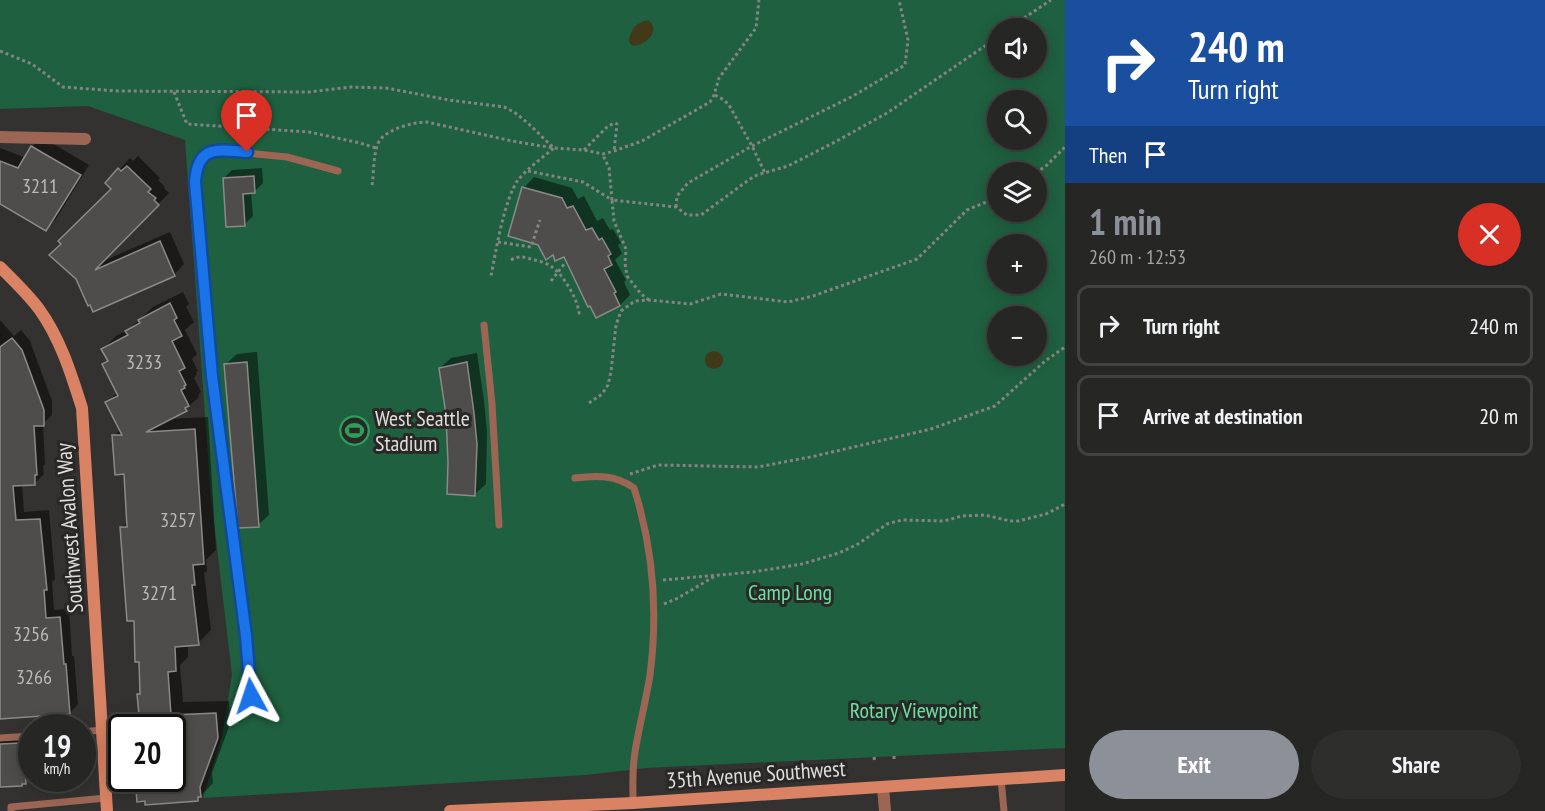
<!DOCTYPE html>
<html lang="en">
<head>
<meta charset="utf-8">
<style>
  body { margin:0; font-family:"PT Sans Narrow",sans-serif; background:#2e2e2c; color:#f1f3f6; height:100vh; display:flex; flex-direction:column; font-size:22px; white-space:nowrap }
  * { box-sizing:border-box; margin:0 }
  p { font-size:20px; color:#a4a5a6 }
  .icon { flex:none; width:33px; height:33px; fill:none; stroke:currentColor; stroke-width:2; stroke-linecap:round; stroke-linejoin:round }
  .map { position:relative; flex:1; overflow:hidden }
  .side { display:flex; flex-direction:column; background:#262624; width:480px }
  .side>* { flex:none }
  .hud { background:#1a4fa0; color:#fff; overflow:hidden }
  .buttons { position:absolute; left:987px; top:18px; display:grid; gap:12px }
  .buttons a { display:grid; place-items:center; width:60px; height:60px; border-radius:50%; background:#262624; box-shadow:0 3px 15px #0003,0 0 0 2px #424341; font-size:30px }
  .speed { position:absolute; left:18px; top:714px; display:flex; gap:12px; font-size:30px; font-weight:700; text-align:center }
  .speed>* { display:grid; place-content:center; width:78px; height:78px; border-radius:50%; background:#262624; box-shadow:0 3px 15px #0003,0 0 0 2px #424341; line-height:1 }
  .speed small { font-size:15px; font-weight:400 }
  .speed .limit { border:3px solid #111; border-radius:9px; background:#fff; color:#111 }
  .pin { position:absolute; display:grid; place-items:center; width:51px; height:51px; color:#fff; margin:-62px -26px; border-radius:50% 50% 50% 0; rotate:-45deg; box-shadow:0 0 6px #0007 }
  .pin .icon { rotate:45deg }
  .me { position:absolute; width:66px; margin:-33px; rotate:355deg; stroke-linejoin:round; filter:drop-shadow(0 0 4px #0008) }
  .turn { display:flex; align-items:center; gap:21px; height:126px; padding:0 24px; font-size:27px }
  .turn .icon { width:78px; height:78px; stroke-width:2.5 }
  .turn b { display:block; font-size:42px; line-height:51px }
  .then { display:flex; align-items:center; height:57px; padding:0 24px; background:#0003; gap:12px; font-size:22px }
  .round { display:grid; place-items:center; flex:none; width:63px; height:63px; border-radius:32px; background:#2e2e2c }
  .summary { display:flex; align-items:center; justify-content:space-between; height:102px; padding:0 24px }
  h1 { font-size:36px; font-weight:700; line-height:45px; color:#8c9099 }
  .button { display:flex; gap:12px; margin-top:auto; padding:12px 24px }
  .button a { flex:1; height:69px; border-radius:36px; background:#8c9099; color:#fff; font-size:24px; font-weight:700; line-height:69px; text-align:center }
  .button a+a { background:#2e2e2c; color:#f1f3f6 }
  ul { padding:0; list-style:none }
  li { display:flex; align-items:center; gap:18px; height:81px; margin:0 12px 9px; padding:0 12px; border:3px solid #424341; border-radius:12px }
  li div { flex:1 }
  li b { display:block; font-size:22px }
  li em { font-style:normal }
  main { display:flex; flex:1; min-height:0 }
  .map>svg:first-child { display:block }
  .green { fill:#1f6040; fill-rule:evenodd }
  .sand { fill:#423919 }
  .shadow { fill:#0007 }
  .building { fill:#4f4d4b; stroke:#8c8a88; stroke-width:1.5 }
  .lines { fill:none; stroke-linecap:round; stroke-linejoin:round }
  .path { stroke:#858482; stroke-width:3; stroke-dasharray:3 3; stroke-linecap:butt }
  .service { stroke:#9d6654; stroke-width:7 }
  .minor { stroke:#9d6654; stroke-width:12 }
  .tertiary { stroke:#9d6654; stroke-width:12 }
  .secondary { stroke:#d98264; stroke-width:12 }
  .route-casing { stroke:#114b97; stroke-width:15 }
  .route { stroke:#1a73e8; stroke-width:10 }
  .labels { text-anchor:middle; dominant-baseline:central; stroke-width:6; stroke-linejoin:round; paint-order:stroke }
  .number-label { font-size:20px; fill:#bbbab8 }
  .poi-label { font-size:22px; fill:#dfdedc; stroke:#292826; text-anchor:start }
  .street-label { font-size:22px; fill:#dfdedc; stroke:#292826 }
  .park-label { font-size:22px; fill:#6ae2a4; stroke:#292826 }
</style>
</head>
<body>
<main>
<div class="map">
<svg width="1065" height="811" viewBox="0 0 1065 811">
  <rect width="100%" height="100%" fill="#333230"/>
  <!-- green -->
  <path class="green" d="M 0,0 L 1065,0 L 1065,748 L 646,768 L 586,775 L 203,798 L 222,737 L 232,675 L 211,497 L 185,140 L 88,106 L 0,109 ZM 998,28 L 1036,28 L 1036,68 L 998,68 ZM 998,100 L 1036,100 L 1036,140 L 998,140 ZM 998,172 L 1036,172 L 1036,212 L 998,212 ZM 998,244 L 1036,244 L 1036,284 L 998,284 ZM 998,316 L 1036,316 L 1036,356 L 998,356 Z"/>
  <!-- sand -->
  <g class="sand">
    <path d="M 648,20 C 664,32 640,49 632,45 C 630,44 630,43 629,41 C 631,28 636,23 648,20 Z"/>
    <circle cx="714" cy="360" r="9"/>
  </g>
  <!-- shadow -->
  <g class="shadow">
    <polygon points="42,137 89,165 56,219 46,229 0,202 0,148 26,158 32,147"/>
    <polygon points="138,156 160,178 158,180 165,187 164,188 169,193 101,262 170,232 184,264 174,275 77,278 113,189 107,183 130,158 133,161"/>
    <polygon points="262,168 263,183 255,191 251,192 253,216 245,224 224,178 232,170"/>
    <polygon points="534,177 572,188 578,199 584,196 597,221 603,218 610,230 613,229 621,243 618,245 622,253 615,260 626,280 624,282 630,295 620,305 565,255 524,188"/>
    <polygon points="183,292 189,304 186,307 194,322 185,330 197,354 192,359 198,371 196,372 197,374 194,378 201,392 198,395 199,397 186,409 167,419 208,417 216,550 206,560 207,571 204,573 211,630 198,643 188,644 188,657 180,665 183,702 229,701 230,724 212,773 213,783 198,799 172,778 172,728 133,728 133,721 140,712 139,694 141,692 140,660 122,528 128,521 125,473 114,436 121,429 107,403 118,392 103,364 109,359 103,349 116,336 128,330 153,307"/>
    <polygon points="0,320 14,336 21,330 30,341 52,401 52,415 43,424 45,464 43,466 44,474 35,483 22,484 24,512 49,510 55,579 52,582 54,610 69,609 72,656 74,656 78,704 70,713 0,718"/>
    <polygon points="257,352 269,515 258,525 226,364 237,354"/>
    <polygon points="477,353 484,401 487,432 486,484 475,494 448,415 440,368 451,358"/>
    <polygon points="31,737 32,776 26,782 0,786 0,740"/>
  </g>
  <!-- building -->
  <g class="building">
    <polygon points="31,146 81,175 46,231 0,204 0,161 18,168"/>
    <polygon points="127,166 151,189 148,192 156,198 154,200 159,205 95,270 160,241 175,276 93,312 90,305 88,306 76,279 49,255 61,244 58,241 111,189 105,183 118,168 121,171"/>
    <polygon points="254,176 255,193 243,194 245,226 226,227 223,178"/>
    <polygon points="522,187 562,198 567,208 573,206 586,230 592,228 599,240 602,238 611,254 608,256 612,265 604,269 616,292 614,293 620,306 596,318 590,306 588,307 564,257 555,261 553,255 546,260 538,245 508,236"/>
    <polygon points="170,303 177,318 174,320 182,336 172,341 185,368 179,371 186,385 184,386 185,388 181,390 189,406 185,408 187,411 146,432 195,429 204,564 193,565 195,585 192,585 199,645 175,647 176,671 168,672 171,715 216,713 218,738 200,787 201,797 198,797 198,801 145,805 145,801 137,802 135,778 172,778 172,728 135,728 134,715 139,715 137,694 140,694 139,662 135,662 134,621 127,621 120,527 127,527 124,474 115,475 112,435 122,435 105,402 118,396 102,364 108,361 101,349 128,335 125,331 140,323 138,320"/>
    <polygon points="12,338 22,350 44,410 44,426 34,426 37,475 35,475 35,485 13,486 16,520 40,519 47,590 44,590 46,618 60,617 64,664 66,664 70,714 0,719 0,347"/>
    <polygon points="247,362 259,527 238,528 224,364"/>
    <polygon points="467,362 474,413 477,444 475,496 447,494 448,463 446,415 439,368"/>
    <polygon points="20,743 20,744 24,744 26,784 22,784 22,786 0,787 0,744"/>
  </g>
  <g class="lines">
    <!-- path -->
    <g class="path">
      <polyline points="1009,28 1051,0"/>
      <path d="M 0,51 L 32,64 L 63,87 L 118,91 L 309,92 L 351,87 L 386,88 L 449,100 L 504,107 C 523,115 538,134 554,148 C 542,158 528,168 518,180 C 504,200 496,251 491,276"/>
      <polyline points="174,92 187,124 309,132 360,143 376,148"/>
      <polyline points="715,95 724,100 729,105 752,146 765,173"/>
      <polyline points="584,150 608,126 615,123 617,124 614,151"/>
      <polyline points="528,171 583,182 612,200 609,168 603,155"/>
      <polyline points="1035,172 1045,167 1065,147"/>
      <path d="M 372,185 C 374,173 373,159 377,146 C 381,130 413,122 427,122 L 512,141 L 554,148 L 584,150 L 603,154 L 614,151 L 642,141 L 710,102 L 714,95 L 719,78 L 756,28 L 759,0"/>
      <polyline points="676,207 677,196 688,183 752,146 853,96 905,65 908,40 899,0"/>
      <polyline points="498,242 531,247 540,220"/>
      <path d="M 511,260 C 519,255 525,257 534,260 C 540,261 547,263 552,267 C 563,274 578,300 579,313 L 576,316"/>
      <polyline points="551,281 565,263"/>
      <polyline points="649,300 641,294 627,276 625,263 626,249 614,221 612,200 676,207 687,215 701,215 750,179 757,175 788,166 835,142 887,113 998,37"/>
      <polyline points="589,403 602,394 608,385 611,372 616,325 621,311 632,303 636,301 649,300 690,304 721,294 788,302 813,296 917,259 967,210 998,197"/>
      <polyline points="630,474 658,465 758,467 815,456 931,429 995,406 1045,361 1065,347"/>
      <polyline points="663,580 753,572 802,564 839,553 858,544 887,524 902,520 944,521 962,516 985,515 1010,521 1018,521 1046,514 1065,504"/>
      <polyline points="664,604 678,598 715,576"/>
      <polyline points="894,756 894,762"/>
      <polyline points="874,757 875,763"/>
    </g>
    <!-- service -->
    <g class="service">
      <polyline points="484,325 492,404 499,525"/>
      <path d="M 575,478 C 597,475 616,475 634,488 C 653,548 658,613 650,675 C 646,701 639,726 635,752 C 632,769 633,786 633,803"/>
      <path d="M 251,710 L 251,696 L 246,636 L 212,376 L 195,182 C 196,165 201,154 218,150 L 287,157 L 338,171"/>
      <polyline points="82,732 102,730"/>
      <polyline points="0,738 32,736"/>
      <polyline points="1001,779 1004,811"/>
      <polyline points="11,811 11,807 106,798"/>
    </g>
    <!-- minor -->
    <polyline class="minor" points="0,137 85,139"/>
    <!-- tertiary -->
    <polyline class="tertiary" points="883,787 885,811"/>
    <!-- secondary -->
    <g class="secondary">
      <path d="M 0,267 C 13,280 27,293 39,309 C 60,338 71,373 82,408 L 107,811"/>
      <polyline points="450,811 633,803 1065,775"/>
    </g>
  </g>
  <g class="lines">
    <defs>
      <path id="route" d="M 247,152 C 218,150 198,144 195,182 L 212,376 L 246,636 L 251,696"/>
    </defs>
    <!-- route casing -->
    <use href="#route" class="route-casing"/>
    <!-- route -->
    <use href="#route" class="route"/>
  </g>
  <!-- icons -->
  <defs>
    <symbol id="stadium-ring" viewBox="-11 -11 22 22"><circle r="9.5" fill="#292826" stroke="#2e9e5b" stroke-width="1.5"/><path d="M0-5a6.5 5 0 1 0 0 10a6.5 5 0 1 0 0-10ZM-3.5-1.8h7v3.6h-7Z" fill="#2e9e5b"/></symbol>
  </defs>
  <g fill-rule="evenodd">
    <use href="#stadium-ring" x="338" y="414" width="33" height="33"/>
  </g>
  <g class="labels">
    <!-- number labels -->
    <g class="number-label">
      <text x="40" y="186">3211</text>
      <text x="144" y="362">3233</text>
      <text x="178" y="520">3257</text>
      <text x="159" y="593">3271</text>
      <text x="31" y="634">3256</text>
      <text x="34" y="677">3266</text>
    </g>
    <!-- poi labels -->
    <g class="poi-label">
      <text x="375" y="418">West Seattle<tspan x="375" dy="25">Stadium</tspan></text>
    </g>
    <!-- street labels -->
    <g class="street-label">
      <text transform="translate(69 528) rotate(-94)">Southwest Avalon Way</text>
      <text transform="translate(756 774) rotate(-4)">35th Avenue Southwest</text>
    </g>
    <!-- park labels -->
    <g class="park-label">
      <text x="790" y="592">Camp Long</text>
      <text x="914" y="710">Rotary Viewpoint</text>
    </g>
  </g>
</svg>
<div class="buttons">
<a><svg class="icon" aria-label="sound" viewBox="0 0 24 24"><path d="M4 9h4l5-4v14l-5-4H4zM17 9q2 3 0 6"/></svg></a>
<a><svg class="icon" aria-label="search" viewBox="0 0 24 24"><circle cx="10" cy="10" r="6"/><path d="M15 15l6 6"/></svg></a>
<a><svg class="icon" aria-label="layers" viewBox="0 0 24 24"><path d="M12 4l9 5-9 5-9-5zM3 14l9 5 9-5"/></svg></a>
<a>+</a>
<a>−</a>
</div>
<div class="speed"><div>19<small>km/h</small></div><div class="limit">20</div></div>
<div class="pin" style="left:247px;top:152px;background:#d93025"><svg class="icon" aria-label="arrive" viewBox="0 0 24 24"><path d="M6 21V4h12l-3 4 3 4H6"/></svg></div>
<svg class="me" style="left:251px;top:696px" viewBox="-20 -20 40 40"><path d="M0-17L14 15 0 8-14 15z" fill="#1a73e8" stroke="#fff" stroke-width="4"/></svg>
</div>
<section class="side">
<div class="hud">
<div class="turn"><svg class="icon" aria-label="right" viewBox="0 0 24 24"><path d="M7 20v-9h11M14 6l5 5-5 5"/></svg><div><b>240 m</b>Turn right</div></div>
<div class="then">Then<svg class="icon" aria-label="arrive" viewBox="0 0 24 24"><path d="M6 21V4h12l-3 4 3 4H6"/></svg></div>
</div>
<div class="summary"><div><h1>1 min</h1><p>260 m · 12:53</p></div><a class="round" style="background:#d93025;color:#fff"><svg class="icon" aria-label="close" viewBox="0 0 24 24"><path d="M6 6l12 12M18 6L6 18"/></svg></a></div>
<ul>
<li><svg class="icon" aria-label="right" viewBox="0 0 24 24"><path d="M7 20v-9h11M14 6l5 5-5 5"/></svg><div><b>Turn right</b></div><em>240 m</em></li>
<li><svg class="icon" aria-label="arrive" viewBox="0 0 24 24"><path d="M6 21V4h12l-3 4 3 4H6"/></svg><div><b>Arrive at destination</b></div><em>20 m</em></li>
</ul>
<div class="button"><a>Exit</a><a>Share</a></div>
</section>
</main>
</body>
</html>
